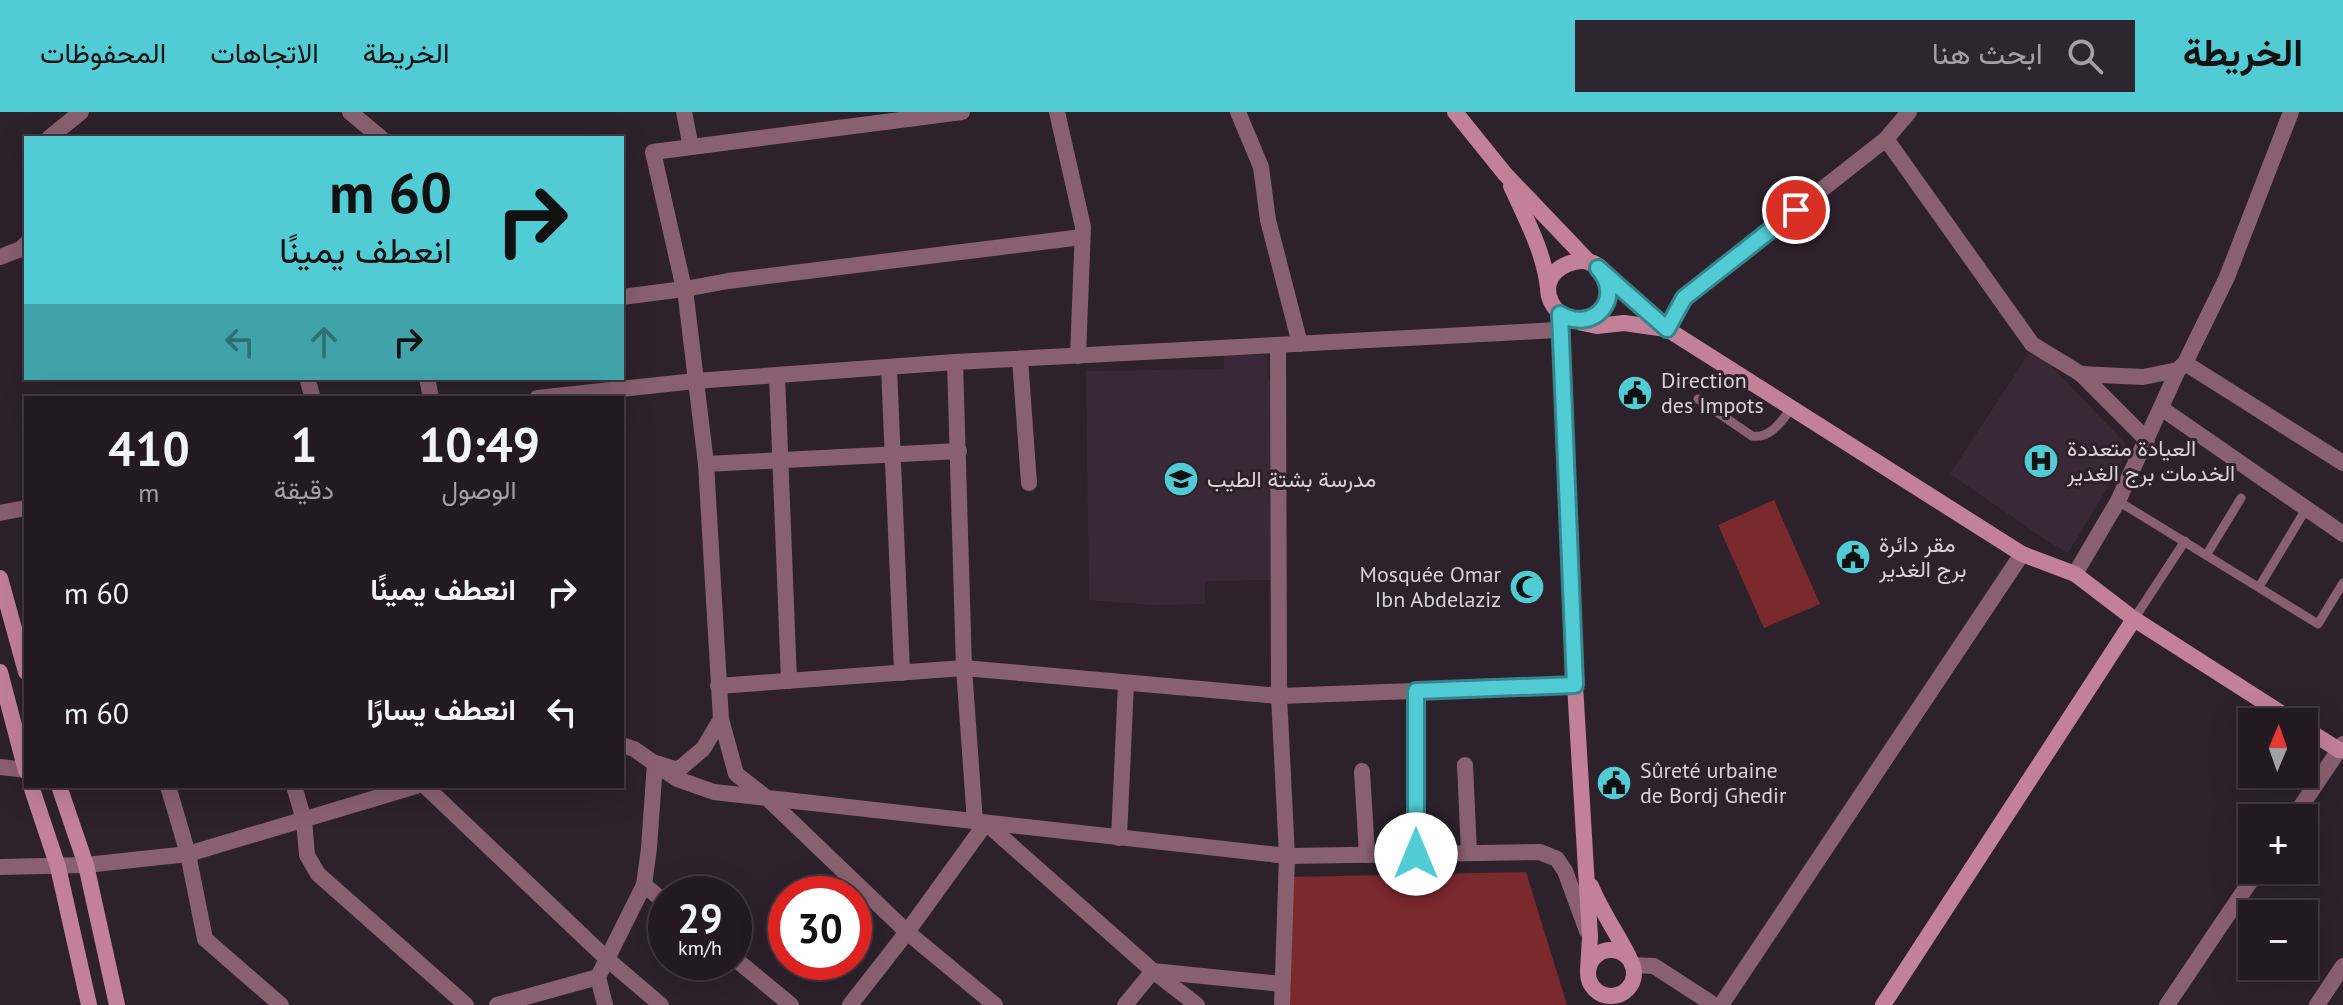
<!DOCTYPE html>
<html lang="ar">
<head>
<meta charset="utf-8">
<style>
  body { margin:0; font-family:"PT Sans",Vazirmatn,sans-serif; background:#2e262e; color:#f1f3f6; direction:rtl; height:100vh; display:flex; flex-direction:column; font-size:30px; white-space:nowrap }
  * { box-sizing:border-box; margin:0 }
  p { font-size:26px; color:#a2a0a5 }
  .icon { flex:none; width:44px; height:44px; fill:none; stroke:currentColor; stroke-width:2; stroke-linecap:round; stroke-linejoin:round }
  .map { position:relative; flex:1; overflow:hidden; direction:ltr }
  .drawer { position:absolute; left:24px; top:284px; width:600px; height:392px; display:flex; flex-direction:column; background:#221921; border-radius:0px; box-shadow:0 8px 32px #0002,0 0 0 2px #3f383f; direction:rtl }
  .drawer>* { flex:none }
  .top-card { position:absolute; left:24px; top:24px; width:600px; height:244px; border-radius:0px; box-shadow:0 8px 32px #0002,0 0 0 2px #3f383f; direction:rtl; background:#51ccd4; color:#111; overflow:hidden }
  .needle { width:52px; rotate:2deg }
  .fabs { position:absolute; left:2238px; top:596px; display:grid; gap:16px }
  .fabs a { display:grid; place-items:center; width:80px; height:80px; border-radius:0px; background:#221921; box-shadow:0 8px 32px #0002,0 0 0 2px #3f383f; font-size:40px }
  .speed { position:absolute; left:648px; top:764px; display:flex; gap:16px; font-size:40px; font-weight:700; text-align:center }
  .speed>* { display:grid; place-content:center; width:104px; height:104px; border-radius:50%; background:#221921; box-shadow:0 8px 32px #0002,0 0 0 2px #3f383f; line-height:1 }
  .speed small { font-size:20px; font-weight:400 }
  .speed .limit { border:12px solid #d22; background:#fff; color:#111 }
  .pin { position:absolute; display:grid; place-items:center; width:68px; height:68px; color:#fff; margin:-34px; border:4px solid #fff; border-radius:50%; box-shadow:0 2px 8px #0007 }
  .me { position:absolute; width:88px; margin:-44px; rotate:0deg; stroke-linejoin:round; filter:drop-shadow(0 0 6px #0008) }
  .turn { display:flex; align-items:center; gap:28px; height:168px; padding:0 40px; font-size:36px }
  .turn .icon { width:104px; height:104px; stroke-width:2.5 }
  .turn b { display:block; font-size:56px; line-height:68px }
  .lanes { display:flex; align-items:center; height:76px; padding:0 40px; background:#0003; justify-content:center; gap:40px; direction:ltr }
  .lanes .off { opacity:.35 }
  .eta { display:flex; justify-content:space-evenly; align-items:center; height:136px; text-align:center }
  .eta b { font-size:48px; font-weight:700; line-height:56px }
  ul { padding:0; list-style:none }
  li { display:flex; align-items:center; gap:24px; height:120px; padding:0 40px }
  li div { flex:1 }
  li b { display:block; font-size:30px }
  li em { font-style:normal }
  header { display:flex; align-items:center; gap:48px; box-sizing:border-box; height:112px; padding:0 40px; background:#51ccd4; color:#111 }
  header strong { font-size:38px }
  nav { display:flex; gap:44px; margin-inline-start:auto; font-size:28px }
  .search { width:560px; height:72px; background:#2e262e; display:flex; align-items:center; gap:20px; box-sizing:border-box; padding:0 28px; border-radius:0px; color:#a2a0a5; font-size:30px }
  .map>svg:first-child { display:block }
  .built { fill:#392838 }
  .green { fill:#7a292d }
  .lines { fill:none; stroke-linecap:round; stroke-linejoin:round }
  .lane { stroke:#89606f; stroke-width:9 }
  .street { stroke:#89606f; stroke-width:16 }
  .secondary { stroke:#c28099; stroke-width:16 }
  .route-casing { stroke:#35858a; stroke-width:20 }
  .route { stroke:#51ccd4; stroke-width:14 }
  .labels { text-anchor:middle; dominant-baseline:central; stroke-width:6; stroke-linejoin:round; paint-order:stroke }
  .poi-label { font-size:22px; fill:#dad2d9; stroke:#2d212c; text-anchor:start }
</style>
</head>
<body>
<header>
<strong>الخريطة</strong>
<div class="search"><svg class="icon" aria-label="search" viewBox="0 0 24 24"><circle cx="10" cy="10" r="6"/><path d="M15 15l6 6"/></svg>ابحث هنا</div>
<nav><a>الخريطة</a><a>الاتجاهات</a><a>المحفوظات</a></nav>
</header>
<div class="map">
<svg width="2343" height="893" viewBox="0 0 2343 893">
  <rect width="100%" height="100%" fill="#2d212c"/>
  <!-- built -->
  <g class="built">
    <polygon points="2033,235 2131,337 2068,441 2052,432 1950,362"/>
    <polygon points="1224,243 1267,243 1268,267 1273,267 1276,468 1205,469 1205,492 1154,493 1089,488 1086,259 1224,257"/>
  </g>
  <!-- green -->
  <g class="green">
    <polygon points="1774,388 1820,492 1764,516 1718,413"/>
    <polygon points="1526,760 1567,893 1288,893 1291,765"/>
  </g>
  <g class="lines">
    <!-- lane -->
    <g class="lane">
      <path d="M 1698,287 L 1752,324 C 1771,327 1781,309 1792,296"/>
      <polyline points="2118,389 2318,512 2343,471"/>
      <polyline points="2207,442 2241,386"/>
      <polyline points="2259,475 2306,397"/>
      <polyline points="2134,507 2185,429"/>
    </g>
    <!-- street -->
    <g class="street">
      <polyline points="350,0 381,26"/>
      <polyline points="684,0 691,35"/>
      <polyline points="962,0 653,40 684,177 685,177 706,352 721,607 736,662 767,686 907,820 995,893"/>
      <polyline points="1057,0 1083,115 1078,244"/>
      <polyline points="1238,0 1261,55 1268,108 1300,232"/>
      <polyline points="49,26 81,0"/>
      <polyline points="1886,27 2032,232 2081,262 2147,328"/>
      <polyline points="0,145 21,137 26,132"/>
      <polyline points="685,177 728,169 1082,125"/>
      <polyline points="622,185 684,177"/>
      <polyline points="1667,217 1684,186 1886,27 1909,0"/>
      <polyline points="1278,233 1279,584 1287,744 1282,893"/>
      <polyline points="1020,247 1029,371"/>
      <polyline points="955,250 964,556 975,710"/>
      <polyline points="2185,251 2343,351"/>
      <polyline points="889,255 902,561"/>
      <polyline points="2081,262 2143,265 2178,258"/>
      <polyline points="777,263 789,569"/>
      <polyline points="307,266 313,286"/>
      <polyline points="427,266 431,286"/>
      <polyline points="537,286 695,269 955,250 1559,218"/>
      <polyline points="2161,296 2343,422"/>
      <polyline points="706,352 959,339"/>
      <polyline points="0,401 26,396"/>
      <polyline points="2075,462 2118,389 2178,258 2185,251 2227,165 2291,0"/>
      <polyline points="718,574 964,556 1279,584 1575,573"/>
      <polyline points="1416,579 1416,742"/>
      <polyline points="622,633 634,637 677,667 714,680 1287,744 1540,740 1557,747 1565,759 1587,819"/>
      <polyline points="1465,653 1469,741"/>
      <polyline points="0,655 26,658"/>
      <polyline points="1362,659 1367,743"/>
      <polyline points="168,674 188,742 205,827 281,893"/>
      <polyline points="294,674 304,708 307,743 318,762 466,893"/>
      <polyline points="425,674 607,847 661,893"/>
      <polyline points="2293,706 2343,632"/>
      <polyline points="1119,726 1126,571"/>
      <polyline points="0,755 86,753 188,742 416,674"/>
      <polyline points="644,773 666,791"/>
      <polyline points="734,846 791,893"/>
      <polyline points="1632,853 1654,854 1714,893"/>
      <polyline points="497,893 598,865"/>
      <polyline points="605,893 598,865 644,773 649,736 655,651 678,658 703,637 721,607"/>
      <polyline points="850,893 907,820 986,711 1153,859 1197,893"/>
      <polyline points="1125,893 1153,859 1282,872"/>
      <polyline points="1721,893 2022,442"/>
      <polyline points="2167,893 2258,758"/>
      <polyline points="2317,893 2343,854"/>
    </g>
    <!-- secondary -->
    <g class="secondary">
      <polyline points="1455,0 1505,62 1590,151"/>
      <path d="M 1511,74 C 1526,107 1544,140 1548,176"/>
      <polyline points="1605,162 1667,217 2022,442 2075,462 2134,507 2295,610"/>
      <path d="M 1560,202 C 1581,214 1609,205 1609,177 C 1608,123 1516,156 1560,202 L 1575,573 L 1590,825 L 1588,859"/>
      <polyline points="1582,211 1597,214 1624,211 1666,217"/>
      <polyline points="0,466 26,560"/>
      <polyline points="0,560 26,659"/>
      <polyline points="2304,616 2339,638 2343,638"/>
      <polyline points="31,674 58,755 89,893"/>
      <polyline points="59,674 86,753 117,893"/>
      <path d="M 1591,774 C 1601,799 1617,821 1629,845"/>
      <circle cx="1611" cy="861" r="23"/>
      <polyline points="1883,893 2134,507"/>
    </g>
  </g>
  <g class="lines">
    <defs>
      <path id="route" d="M 1416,742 L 1416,579 L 1575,573 L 1560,202 C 1594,222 1625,186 1598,156 L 1667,217 L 1684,186 L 1796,98"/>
    </defs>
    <!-- route casing -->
    <use href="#route" class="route-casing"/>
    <!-- route -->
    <use href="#route" class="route"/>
  </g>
  <!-- icons -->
  <defs>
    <symbol id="civic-disc" viewBox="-11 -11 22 22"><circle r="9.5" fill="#51ccd4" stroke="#2d212c"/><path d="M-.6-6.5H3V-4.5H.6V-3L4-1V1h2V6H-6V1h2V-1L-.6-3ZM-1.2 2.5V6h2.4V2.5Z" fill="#111"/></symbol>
    <symbol id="hospital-disc" viewBox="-11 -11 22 22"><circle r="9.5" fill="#51ccd4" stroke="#2d212c"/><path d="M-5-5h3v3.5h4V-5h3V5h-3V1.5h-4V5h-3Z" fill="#111"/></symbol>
    <symbol id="school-disc" viewBox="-11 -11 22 22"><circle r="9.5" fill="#51ccd4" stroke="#2d212c"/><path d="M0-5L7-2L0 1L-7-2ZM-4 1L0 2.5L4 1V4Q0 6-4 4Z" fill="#111"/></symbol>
    <symbol id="mosque-disc" viewBox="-11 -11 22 22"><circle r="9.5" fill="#51ccd4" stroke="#2d212c"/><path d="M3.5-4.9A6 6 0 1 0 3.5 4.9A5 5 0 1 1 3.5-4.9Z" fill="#111"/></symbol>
  </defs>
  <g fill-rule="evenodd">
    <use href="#civic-disc" x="1615" y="261" width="40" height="40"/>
    <use href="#hospital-disc" x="2021" y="329" width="40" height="40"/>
    <use href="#school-disc" x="1161" y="347" width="40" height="40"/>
    <use href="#civic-disc" x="1833" y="425" width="40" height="40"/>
    <use href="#mosque-disc" x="1507" y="455" width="40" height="40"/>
    <use href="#civic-disc" x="1594" y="651" width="40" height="40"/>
  </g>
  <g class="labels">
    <!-- poi labels -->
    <g class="poi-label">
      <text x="1661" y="268">Direction<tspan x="1661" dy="25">des Impots</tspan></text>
      <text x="2067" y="336">العيادة متعددة<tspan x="2067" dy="25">الخدمات برج الغدير</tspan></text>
      <text x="1207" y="367">مدرسة بشتة الطيب</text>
      <text x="1879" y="432">مقر دائرة<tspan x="1879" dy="25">برج الغدير</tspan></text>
      <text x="1501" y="462" text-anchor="end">Mosquée Omar<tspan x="1501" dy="25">Ibn Abdelaziz</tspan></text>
      <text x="1640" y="658">Sûreté urbaine<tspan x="1640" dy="25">de Bordj Ghedir</tspan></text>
    </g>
  </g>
</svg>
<div class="fabs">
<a><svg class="needle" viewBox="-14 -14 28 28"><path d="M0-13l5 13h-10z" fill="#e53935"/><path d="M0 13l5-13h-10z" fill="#a2a0a5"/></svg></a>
<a>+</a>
<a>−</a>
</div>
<div class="speed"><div>29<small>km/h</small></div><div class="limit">30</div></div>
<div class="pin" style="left:1796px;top:98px;background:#d93025"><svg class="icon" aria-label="arrive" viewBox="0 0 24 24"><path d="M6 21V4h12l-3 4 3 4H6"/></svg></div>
<svg class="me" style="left:1416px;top:742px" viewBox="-20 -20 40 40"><circle r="19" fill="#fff"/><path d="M0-13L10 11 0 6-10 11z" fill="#51ccd4"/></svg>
<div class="top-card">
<div class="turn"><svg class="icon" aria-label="right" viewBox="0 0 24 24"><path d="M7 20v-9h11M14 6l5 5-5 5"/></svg><div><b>60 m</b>انعطف يمينًا</div></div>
<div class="lanes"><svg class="icon off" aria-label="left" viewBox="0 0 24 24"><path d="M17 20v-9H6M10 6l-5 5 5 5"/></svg><svg class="icon off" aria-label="ahead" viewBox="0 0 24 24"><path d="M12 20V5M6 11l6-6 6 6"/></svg><svg class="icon" aria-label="right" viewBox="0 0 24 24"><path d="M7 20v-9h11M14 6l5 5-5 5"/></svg></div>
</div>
<section class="drawer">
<div class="eta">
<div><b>10:49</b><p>الوصول</p></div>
<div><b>1</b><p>دقيقة</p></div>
<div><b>410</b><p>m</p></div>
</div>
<ul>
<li><svg class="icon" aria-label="right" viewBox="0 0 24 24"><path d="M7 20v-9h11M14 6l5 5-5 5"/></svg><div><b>انعطف يمينًا</b></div><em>60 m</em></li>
<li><svg class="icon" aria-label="left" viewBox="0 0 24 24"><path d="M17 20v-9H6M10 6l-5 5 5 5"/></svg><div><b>انعطف يسارًا</b></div><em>60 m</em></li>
</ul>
</section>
</div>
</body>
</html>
